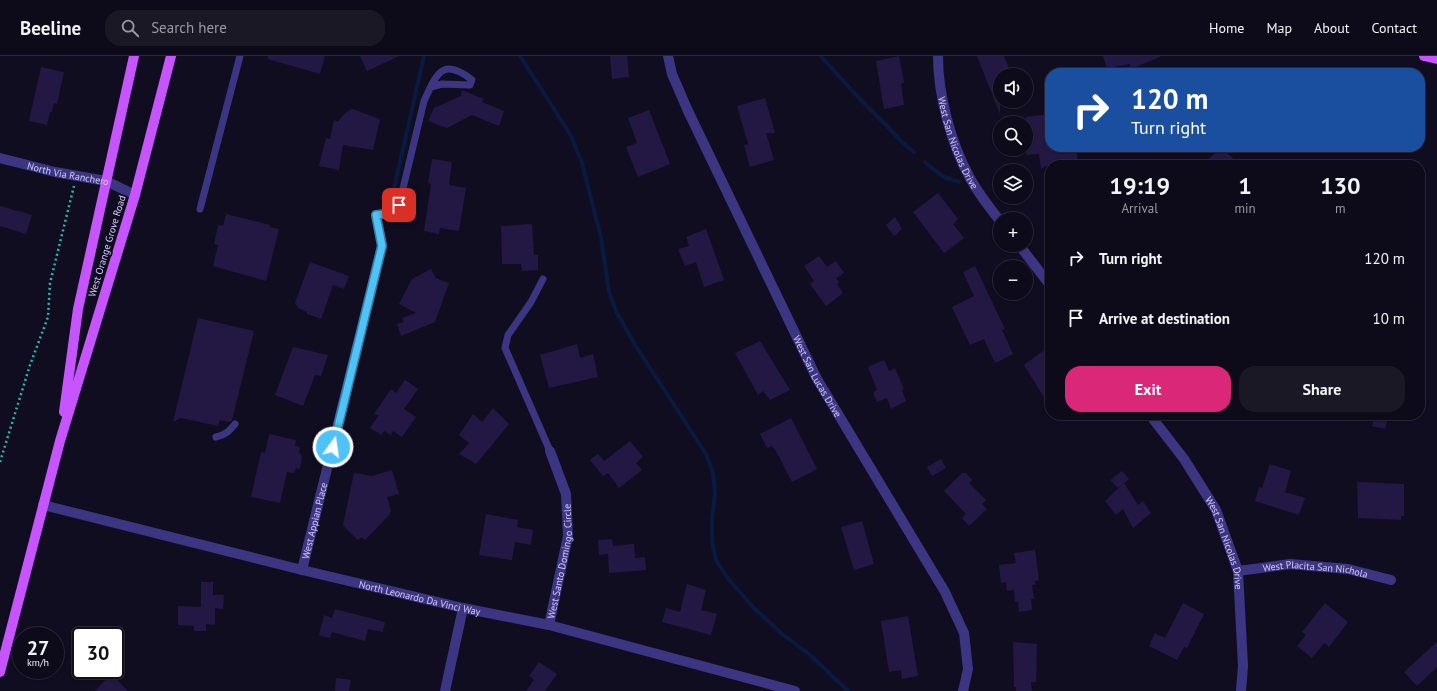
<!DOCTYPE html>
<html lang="en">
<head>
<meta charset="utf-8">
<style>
  body { margin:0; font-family:"PT Sans",sans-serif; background:#1b1826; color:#f1f3f6; height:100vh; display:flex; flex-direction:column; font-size:15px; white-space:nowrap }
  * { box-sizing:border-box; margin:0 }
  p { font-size:13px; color:#9a9aa2 }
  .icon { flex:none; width:22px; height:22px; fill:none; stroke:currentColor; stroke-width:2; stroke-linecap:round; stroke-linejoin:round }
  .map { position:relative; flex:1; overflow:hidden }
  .drawer { position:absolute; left:1045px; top:104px; width:380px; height:260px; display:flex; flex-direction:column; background:#0d0a19; border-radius:16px; box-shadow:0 1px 3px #0004,0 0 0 1px #2d2b38 }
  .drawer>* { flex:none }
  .hud { position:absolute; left:1045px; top:12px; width:380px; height:84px; border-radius:16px; box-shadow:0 1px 3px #0004,0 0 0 1px #2d2b38; background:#1a4fa0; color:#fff; overflow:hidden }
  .fabs { position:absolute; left:993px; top:12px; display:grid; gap:8px }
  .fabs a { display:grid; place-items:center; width:40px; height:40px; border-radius:50%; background:#0d0a19; box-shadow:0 1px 3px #0004,0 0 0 1px #2d2b38; font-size:20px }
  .speed { position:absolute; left:12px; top:571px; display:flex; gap:8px; font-size:20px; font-weight:700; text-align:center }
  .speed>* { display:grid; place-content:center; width:52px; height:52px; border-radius:50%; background:#0d0a19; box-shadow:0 1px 3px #0004,0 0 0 1px #2d2b38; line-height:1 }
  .speed small { font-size:10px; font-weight:400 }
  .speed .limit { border:2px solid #111; border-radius:6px; background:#fff; color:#111 }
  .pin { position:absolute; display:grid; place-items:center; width:34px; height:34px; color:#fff; margin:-17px; border-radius:8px; box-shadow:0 2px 6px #0006 }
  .me { position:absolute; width:44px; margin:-22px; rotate:14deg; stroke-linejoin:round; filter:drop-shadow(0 0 3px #0008) }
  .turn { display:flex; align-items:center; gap:14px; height:84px; padding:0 20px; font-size:18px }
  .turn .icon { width:52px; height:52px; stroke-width:2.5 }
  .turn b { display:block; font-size:28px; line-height:34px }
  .eta { display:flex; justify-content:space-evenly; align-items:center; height:68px; text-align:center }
  .eta b { font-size:24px; font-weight:800; line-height:28px }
  .action { display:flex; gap:8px; margin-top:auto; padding:8px 20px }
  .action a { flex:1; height:46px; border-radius:16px; background:#db2777; color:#fff; font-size:16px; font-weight:800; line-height:46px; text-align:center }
  .action a+a { background:#1b1826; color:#f1f3f6 }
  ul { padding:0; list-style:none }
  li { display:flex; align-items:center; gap:12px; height:60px; padding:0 20px }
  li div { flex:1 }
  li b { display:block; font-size:15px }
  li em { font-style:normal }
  header { display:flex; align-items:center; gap:24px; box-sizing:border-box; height:56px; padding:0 20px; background:#0d0a19; border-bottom:1px solid #2d2b38 }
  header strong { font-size:19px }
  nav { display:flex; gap:22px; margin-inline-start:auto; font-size:14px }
  .search { width:280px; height:36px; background:#1b1826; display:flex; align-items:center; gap:10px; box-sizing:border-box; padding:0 14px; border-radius:16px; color:#9a9aa2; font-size:15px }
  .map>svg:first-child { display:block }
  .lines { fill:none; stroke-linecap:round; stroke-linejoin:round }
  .stream { stroke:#081a3f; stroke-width:4 }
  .building { fill:#221843 }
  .path { stroke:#2bb5b2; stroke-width:2.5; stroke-dasharray:2 3; stroke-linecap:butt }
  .service { stroke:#3c3682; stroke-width:7 }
  .minor { stroke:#3c3682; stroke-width:10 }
  .primary { stroke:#c654ff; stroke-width:10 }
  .route-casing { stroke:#337fa1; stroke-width:10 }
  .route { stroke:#4fc3f7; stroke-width:7 }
  .labels { text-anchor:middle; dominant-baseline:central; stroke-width:4; stroke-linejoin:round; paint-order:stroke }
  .street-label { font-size:10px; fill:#d5cdff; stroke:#110d21 }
</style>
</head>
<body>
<header>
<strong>Beeline</strong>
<div class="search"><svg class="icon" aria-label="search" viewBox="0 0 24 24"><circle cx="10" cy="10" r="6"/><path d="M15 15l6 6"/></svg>Search here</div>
<nav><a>Home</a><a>Map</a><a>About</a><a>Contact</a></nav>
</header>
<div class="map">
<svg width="1437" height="635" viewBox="0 0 1437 635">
  <rect width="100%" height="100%" fill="#110d21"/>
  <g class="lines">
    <!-- stream -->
    <g class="stream">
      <polyline points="520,0 570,78 582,107 601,182 609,236 617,257 635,289 706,398 713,417 715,438 712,463 712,485 716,504 729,524 755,553 782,578 809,598 848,635"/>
      <path d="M 821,0 C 842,24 862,46 885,68 C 895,78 902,88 914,96"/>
      <polyline points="925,106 942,120 959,126"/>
      <polyline points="394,133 424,0"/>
    </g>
  </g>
  <!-- building -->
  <g class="building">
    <polygon points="268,0 325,0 320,18 268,3"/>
    <polygon points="360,0 399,0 367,15"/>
    <polygon points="610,0 627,0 629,21 612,23"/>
    <polygon points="899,0 904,26 901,28 904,49 884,53 876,5"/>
    <polygon points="977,0 1004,0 1010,15 1000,18 1000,58"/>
    <polygon points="1103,0 1160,0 1160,1 1130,13 1130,8 1107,12"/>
    <polygon points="41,11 64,16 57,48 54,47 52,56 50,56 47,69 29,65"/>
    <polygon points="462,34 484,43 482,46 504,55 499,70 472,59 447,72 428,65 434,52 461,40"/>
    <polygon points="765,42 775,77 766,77 774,104 750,111 744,89 748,88 737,50"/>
    <polygon points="352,53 380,63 373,94 343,89 339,114 319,110 326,82 330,83 334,64 338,66 345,57"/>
    <polygon points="649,54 670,108 638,121 626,91 637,87 628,62"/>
    <polygon points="1050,58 1050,91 1076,91 1078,109 1048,109 1041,113 1039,98 1026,99 1026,61"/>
    <polygon points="1220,92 1233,102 1225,109 1203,109"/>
    <polygon points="432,103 452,106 449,129 466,132 459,175 440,172 439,178 424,175 431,128 428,127"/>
    <polygon points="938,137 958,163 953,168 964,182 944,197 913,156"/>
    <polygon points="0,150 32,159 26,178 0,170"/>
    <polygon points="226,158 270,169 269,171 279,173 266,225 213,210 218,189 214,188 218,169 223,170"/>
    <polygon points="895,161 902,173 894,180 886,169"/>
    <polygon points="532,168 534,199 538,199 538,214 522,215 521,208 502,208 501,170"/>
    <polygon points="706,173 724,224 704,231 696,206 685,210 678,193 689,190 686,181"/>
    <polygon points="819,200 827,211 836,205 844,217 836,222 839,226 837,228 843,237 826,250 810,228 814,225 804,210"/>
    <polygon points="310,206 349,220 344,233 333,229 321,263 307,258 307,256 298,252 295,247"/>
    <polygon points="975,210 1005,273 1002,274 1013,298 995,307 984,283 970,289 952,251 974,240 963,216"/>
    <polygon points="431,213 436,222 449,227 435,266 401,280 397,268 404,266 402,262 416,257 399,248 412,223"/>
    <polygon points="198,262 254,275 232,364 230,366 220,364 218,370 181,362 173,366"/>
    <polygon points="760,285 790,334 770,344 763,335 758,339 735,297"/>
    <polygon points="577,288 580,302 593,298 598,321 549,332 540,299"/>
    <polygon points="293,291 328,299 321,320 315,319 303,350 275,339"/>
    <polygon points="1043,295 1050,305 1050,351 1024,309"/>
    <polygon points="884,304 889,315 895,312 904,333 902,334 906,345 891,353 887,342 877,346 873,337 877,334 868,311"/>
    <polygon points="405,324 418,333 404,353 416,361 402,381 393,375 391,379 384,375 381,379 370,372 379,359 374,358 391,333 396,337"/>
    <polygon points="493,352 509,368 476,408 459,398 469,387 459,379 473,358 482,366"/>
    <polygon points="1375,359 1389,359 1385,373 1372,370"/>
    <polygon points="791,362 817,413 792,426 775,393 774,393 772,390 767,392 760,378"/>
    <polygon points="269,378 296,384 295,390 300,391 299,396 302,400 300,413 296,412 294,417 287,416 280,447 251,441 261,396 265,397"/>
    <polygon points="630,385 643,401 636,407 642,414 619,432 608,417 603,420 590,404 598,398 604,405"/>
    <polygon points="941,403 946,412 932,420 927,411"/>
    <polygon points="1270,408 1291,415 1285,436 1305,442 1299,459 1255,445 1259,431 1262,432"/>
    <polygon points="392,414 399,438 387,441 391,455 389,459 365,484 361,481 358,484 343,469 354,417 372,420"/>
    <polygon points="1122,415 1129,423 1118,432 1110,424"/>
    <polygon points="962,417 966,417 972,424 969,427 986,444 982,448 987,453 969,470 962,462 966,458 944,435"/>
    <polygon points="1357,426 1404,428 1404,460 1401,460 1401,464 1358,462"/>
    <polygon points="1124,427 1138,449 1143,445 1151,457 1133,472 1123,453 1116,459 1105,445"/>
    <polygon points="486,458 518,464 517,471 533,474 531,489 515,486 512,504 479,499"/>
    <polygon points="862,465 874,508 854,514 841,471"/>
    <polygon points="612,483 613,490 634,488 635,502 645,501 646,514 609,517 608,498 599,499 598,484"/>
    <polygon points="1035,494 1039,524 1035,525 1035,529 1032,529 1034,543 1031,543 1032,554 1019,556 1018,546 1015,546 1014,534 1007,535 1006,526 1001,527 999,509 1016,507 1014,497"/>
    <polygon points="201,526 213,526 213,539 224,539 223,553 215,552 215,569 206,568 206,575 194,575 194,570 178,569 178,550 201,551"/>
    <polygon points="687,528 706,534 701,554 717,558 711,579 662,566 666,552 680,556"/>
    <polygon points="1183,547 1204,558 1187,592 1184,591 1177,604 1149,590 1155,577 1165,582"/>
    <polygon points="1325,547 1348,566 1329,591 1324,587 1312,602 1297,590 1306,579 1302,576"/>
    <polygon points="335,553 385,566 383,576 368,573 365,585 332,576 330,582 319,579 324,559 332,562"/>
    <polygon points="908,560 918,620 902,623 901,614 889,616 881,565"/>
    <polygon points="1013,586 1037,588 1036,626 1031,626 1032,635 1016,635 1016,631 1014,631"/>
    <polygon points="1437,586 1437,611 1417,630 1404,616"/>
    <polygon points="539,606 557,618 545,635 526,635 534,624 529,620"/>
    <polygon points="111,618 128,635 95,635"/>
    <polygon points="336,622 351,624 349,635 335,635"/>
  </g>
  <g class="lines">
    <!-- path -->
    <polyline class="path" points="0,406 30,309 48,261 50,227 74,130"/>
    <!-- service -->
    <g class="service">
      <polyline points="200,153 240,0"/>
      <path d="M 376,159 L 392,157 L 399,149 L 424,45 C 436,19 442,0 472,24 L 470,29 L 442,28 L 431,31"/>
      <polyline points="543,223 531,246 508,279 505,292 550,395"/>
      <path d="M 216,381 C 226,379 229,375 235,368"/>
    </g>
    <!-- minor -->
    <g class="minor">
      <path id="s1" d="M 668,0 L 672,18 L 688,55 L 817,323 L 945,536 L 964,577 L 968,613 L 963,635"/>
      <path id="s2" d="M 938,0 C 938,39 951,88 970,122 C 978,137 989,151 1000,165"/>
      <path id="s3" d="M 0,102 L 55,116 L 106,125 L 135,139"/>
      <polyline points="1019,189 1050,229"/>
      <path id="s4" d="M 1150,359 L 1184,403 L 1216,454 L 1238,515 L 1243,610 L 1241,635"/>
      <path id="s5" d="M 43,449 L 302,514 L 463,552 L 549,569 L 795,635"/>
      <path id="s6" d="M 302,514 L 382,190 L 376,159"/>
      <path id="s7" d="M 1238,515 L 1290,508 L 1348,513 L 1391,524"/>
      <path id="s8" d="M 549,569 L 568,480 L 566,438 L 550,395"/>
      <polyline points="445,635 463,552"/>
    </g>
    <!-- primary -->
    <g class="primary">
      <polyline points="1424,0 1437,3"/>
      <polyline points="64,356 78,253 134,0"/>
      <polyline points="0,616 60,385 135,139 171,0"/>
    </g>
  </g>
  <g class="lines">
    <defs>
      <polyline id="route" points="333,391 382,190 376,159 392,157 399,149"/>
    </defs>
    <!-- route casing -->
    <use href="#route" class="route-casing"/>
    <!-- route -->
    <use href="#route" class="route"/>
  </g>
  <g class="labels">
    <!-- street labels -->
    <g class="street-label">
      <text stroke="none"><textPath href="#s2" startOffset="90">West San Nicolas Drive</textPath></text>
      <text stroke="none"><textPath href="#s3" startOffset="70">North Via Ranchero</textPath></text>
      <text transform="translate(107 190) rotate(-73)">West Orange Grove Road</text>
      <text stroke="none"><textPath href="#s1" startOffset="354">West San Lucas Drive</textPath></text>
      <text stroke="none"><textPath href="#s6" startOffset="51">West Appian Place</textPath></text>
      <text stroke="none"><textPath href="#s4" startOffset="150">West San Nicolas Drive</textPath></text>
      <text stroke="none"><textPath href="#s8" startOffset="65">West Santo Domingo Circle</textPath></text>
      <text stroke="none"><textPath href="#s7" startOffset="78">West Placita San Nichola</textPath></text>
      <text stroke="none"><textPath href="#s5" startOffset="388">North Leonardo Da Vinci Way</textPath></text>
    </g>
  </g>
</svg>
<div class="fabs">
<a><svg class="icon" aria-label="sound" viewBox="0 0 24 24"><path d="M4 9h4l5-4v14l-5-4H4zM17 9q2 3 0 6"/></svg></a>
<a><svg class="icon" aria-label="search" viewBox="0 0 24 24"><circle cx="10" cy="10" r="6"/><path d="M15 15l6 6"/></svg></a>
<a><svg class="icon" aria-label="layers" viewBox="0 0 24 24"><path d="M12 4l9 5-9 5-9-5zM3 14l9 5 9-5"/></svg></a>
<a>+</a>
<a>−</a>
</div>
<div class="speed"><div>27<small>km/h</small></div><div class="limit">30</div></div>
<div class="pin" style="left:399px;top:149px;background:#d93025"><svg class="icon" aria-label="arrive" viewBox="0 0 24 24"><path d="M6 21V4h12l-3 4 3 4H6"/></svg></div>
<svg class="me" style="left:333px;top:391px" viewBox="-20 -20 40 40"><circle r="17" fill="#4fc3f7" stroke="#fff" stroke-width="3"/><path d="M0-11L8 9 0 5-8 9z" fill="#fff"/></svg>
<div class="hud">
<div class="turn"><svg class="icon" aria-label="right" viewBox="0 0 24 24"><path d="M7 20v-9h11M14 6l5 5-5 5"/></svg><div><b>120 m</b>Turn right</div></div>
</div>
<section class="drawer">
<div class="eta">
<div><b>19:19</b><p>Arrival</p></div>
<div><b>1</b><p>min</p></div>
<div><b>130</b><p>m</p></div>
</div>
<ul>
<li><svg class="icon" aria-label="right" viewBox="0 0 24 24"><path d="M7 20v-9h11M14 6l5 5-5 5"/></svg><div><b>Turn right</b></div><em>120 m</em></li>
<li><svg class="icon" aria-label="arrive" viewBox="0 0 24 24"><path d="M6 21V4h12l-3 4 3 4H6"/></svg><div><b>Arrive at destination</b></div><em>10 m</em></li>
</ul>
<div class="action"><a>Exit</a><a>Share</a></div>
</section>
</div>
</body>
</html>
